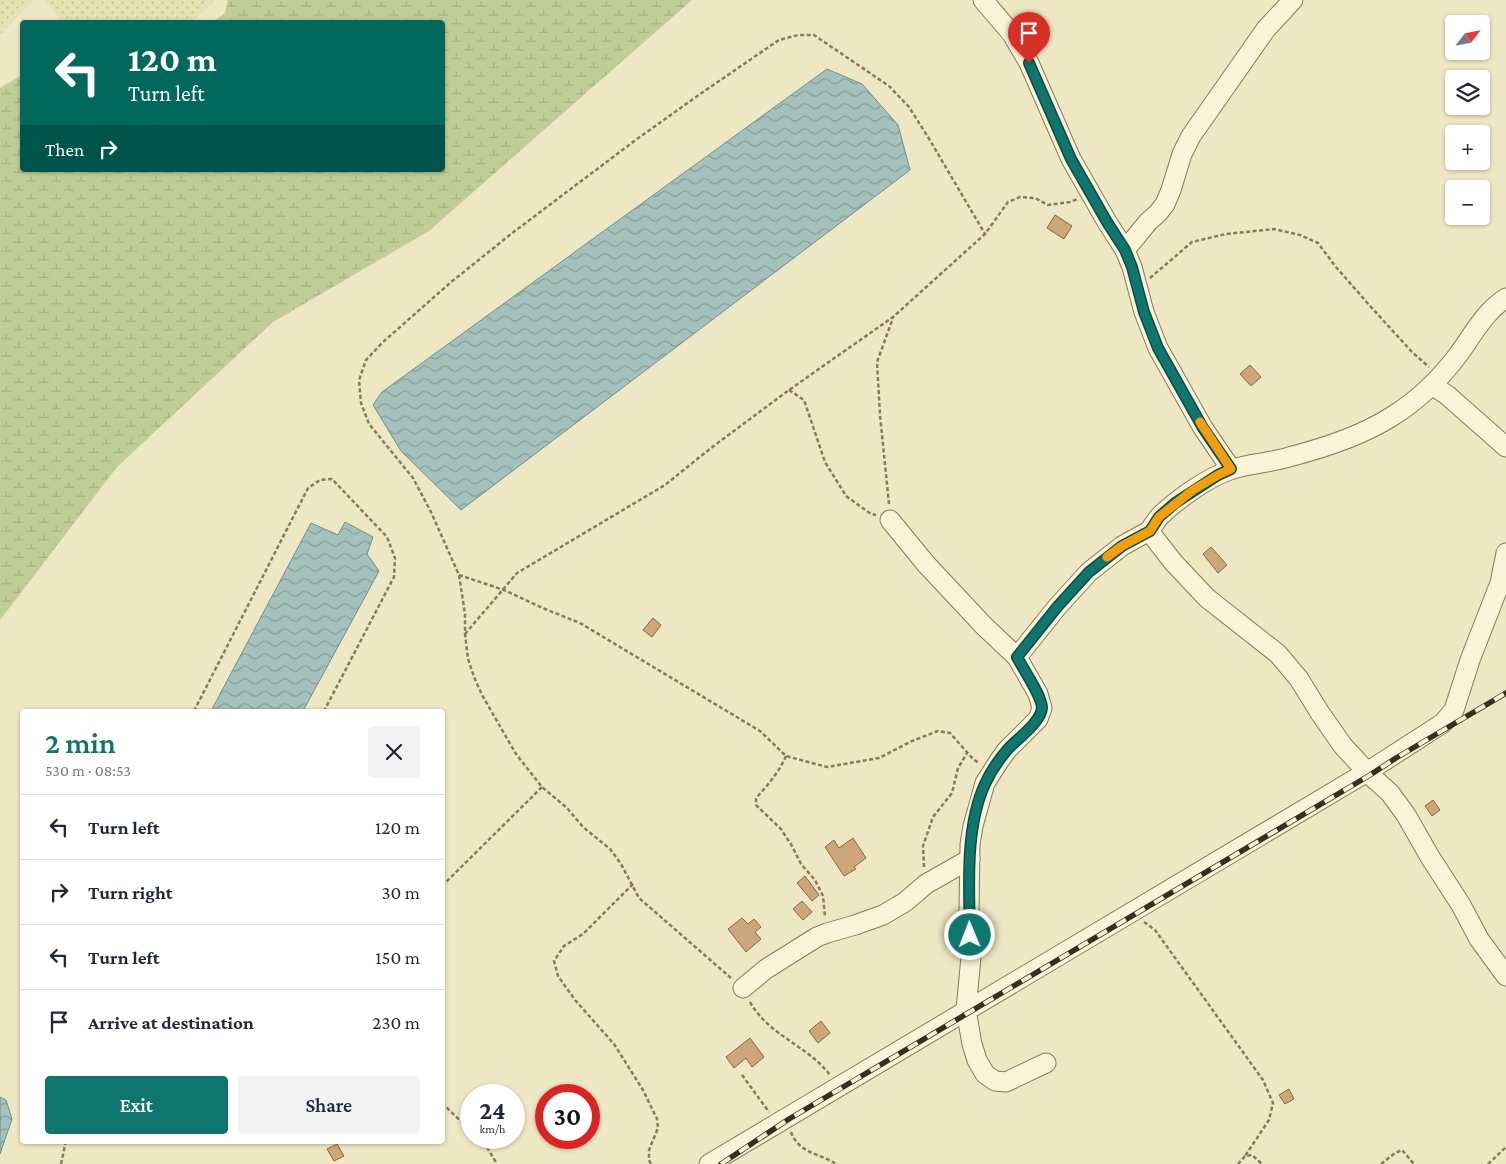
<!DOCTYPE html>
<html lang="en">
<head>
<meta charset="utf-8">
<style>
  body { margin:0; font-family:"Crimson Pro",serif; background:#f2f2f3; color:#1f2937; height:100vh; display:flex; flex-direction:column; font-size:19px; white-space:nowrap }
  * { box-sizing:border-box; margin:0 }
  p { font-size:16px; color:#747a83 }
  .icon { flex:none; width:28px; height:28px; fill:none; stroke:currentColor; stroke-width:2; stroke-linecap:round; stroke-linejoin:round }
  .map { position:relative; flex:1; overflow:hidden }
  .sheet { position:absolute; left:20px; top:709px; width:425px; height:435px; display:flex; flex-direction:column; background:#fff; border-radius:5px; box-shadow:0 1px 4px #0004 }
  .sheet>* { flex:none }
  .guide { position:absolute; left:20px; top:20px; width:425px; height:152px; border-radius:5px; box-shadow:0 1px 4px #0004; background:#00695c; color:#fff; overflow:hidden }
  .needle { width:32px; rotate:58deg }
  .fabs { position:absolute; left:1445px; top:15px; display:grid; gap:10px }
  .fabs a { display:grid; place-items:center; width:45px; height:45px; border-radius:5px; background:#fff; box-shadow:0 1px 4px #0004; font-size:25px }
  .speed { position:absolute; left:460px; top:1084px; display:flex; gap:10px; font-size:25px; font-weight:700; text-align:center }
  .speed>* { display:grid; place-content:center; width:65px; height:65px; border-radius:50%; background:#fff; box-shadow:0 1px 4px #0004; line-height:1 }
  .speed small { font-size:12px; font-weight:400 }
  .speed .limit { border:8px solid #d22; background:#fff; color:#111 }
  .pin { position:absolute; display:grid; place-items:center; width:42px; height:42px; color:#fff; margin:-51px -21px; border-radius:50% 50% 50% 0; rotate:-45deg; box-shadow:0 0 5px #0007 }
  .pin .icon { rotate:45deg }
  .me { position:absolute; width:55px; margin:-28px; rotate:359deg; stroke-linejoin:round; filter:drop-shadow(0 0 4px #0008) }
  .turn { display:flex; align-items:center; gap:18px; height:105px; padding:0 25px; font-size:22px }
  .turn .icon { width:65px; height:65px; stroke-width:2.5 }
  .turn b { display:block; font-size:35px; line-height:42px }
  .then { display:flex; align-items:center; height:48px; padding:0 25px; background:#0003; gap:10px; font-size:19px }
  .round { display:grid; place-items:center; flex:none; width:52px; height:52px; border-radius:5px; background:#f2f2f3 }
  .overview { display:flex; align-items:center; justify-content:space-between; height:85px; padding:0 25px }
  h1 { font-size:30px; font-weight:600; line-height:38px; color:#0f766e }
  .action { display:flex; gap:10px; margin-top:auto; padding:10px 25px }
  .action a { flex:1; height:58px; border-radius:5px; background:#0f766e; color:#fff; font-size:20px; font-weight:600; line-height:58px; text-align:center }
  .action a+a { background:#f2f2f3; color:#1f2937 }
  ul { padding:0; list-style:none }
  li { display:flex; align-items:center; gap:15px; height:65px; padding:0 25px; border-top:1px solid #e0e1e3 }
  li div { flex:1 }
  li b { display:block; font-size:19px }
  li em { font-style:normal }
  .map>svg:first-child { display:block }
  .farmland { fill:url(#farmland-dots) }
  .wetland { fill:url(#wetland-marsh) }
  .water { fill:url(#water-waves); stroke:#6c908b }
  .building { fill:#cda679; stroke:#88663f }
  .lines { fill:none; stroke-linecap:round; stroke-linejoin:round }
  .minor-casing { stroke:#89795a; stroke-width:21 }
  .path { stroke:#89795a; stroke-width:2.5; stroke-dasharray:4 2.5; stroke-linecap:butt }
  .minor { stroke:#f9f3d7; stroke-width:19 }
  .rail-casing { stroke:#392e1e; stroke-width:5.5 }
  .rail { stroke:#f6f0d3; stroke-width:4; stroke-dasharray:11; stroke-linecap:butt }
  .route-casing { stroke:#0a4d48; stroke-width:12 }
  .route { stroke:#0f766e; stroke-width:9 }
  .slow { stroke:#f59e0b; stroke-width:9 }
</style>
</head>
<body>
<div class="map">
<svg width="1506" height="1164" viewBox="0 0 1506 1164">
  <defs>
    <pattern id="farmland-dots" width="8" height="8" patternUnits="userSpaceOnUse" patternTransform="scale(1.25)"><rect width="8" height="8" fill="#e4e2b1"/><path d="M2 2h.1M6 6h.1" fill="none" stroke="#c4c298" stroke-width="1.8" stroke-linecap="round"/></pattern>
    <pattern id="wetland-marsh" width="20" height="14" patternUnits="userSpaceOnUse" patternTransform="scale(1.25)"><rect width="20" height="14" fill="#c0cd97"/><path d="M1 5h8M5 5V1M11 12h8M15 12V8" fill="none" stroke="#a6b082"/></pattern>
    <pattern id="water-waves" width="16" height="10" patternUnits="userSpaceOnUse" patternTransform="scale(1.25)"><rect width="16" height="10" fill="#a5c1bd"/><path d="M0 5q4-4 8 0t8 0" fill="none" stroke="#879d99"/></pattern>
  </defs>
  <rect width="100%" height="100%" fill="#eee7c3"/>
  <!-- farmland -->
  <g class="farmland">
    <polygon points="0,0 33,0 0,35"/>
    <polygon points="45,0 215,0 192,22 62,22"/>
  </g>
  <!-- wetland -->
  <polygon class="wetland" points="228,0 692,0 429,231 273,322 117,467 0,620 0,88 22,75 22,170 442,170 442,22 213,22 225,13"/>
  <!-- water -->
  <g class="water">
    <polygon points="827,69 862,84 898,125 910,170 461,510 401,451 373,405 382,392"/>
    <polygon points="345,522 373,537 367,554 379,571 303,711 211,711 311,523 338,535"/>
    <polygon points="0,1097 6,1100 12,1119 0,1154"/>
  </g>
  <!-- building -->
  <g class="building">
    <polygon points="1055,215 1072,226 1064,239 1047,228"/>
    <polygon points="1250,365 1261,377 1251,386 1240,374"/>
    <polygon points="1211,547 1227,565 1218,573 1203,554"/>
    <polygon points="653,618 661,625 652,637 643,630"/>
    <polygon points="1433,800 1440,810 1432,816 1425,806"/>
    <polygon points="853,838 866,858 854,867 856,869 844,876 825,847 834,840 839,848"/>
    <polygon points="805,876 819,895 812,901 797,883"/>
    <polygon points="802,901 812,912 803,920 793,909"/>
    <polygon points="742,918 748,924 754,919 761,927 755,932 761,939 746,952 728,929"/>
    <polygon points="821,1021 830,1033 818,1043 809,1031"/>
    <polygon points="750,1038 764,1057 752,1067 746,1058 734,1068 726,1057"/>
    <polygon points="1289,1089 1294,1099 1285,1104 1279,1095"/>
    <polygon points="337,1144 344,1156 334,1161 327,1149"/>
  </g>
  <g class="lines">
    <defs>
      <g id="minor">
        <polyline points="983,0 1012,34 1029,63 1071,159 1107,222 1125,250 1132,267 1144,312 1158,348 1203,428 1231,469"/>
        <polyline points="1125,250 1148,222 1158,213 1165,204 1171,190 1182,154 1191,136 1266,29 1293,0"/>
        <path d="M 1506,298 C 1484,312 1473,335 1458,355 C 1440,379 1417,401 1391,417 C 1361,436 1324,448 1289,457 C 1270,463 1249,463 1230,470 C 1207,478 1178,499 1161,515 C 1156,520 1153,526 1149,531 L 1173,562 L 1207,598 L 1278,654 L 1299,679 L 1320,713 L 1343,746 L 1370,775 L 1390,793 L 1406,815 L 1430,857 L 1461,905 L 1479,939 L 1506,976"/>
        <polyline points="1432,385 1447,395 1506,447"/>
        <polyline points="890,520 926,564 984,626 1017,657 1038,694 1042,708 1038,719 1007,750 999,761 985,783 973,826 970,845 969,910 971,957 966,1010 972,1044 977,1060 985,1074 995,1081 1006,1082 1046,1063"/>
        <polyline points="1017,657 1058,606 1089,572 1122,546 1149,531"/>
        <polyline points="743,988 766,969 817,937 827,933 855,925 883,915 905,902 926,884 970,859"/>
        <polyline points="709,1164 1367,772 1443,723 1454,710 1470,660 1500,583 1506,553"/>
      </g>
    </defs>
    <!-- minor casing -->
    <use href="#minor" class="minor-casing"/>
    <!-- path -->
    <g class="path">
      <polyline points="1150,278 1192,242 1226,234 1274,229 1300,235 1318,243 1335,266 1371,307 1412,352 1429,367"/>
      <polyline points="789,390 804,400 825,462 846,496 871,514 876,515"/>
      <polyline points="889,504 880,415 877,362 893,318"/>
      <polyline points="459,575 504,590 545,609 580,623 760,731 786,756 827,767 879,758 912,741 938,731 950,733 973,759 979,763"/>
      <polyline points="465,634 517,573 665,485 711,448 789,390 893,317 985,234 1008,202 1020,197 1035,198 1048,205 1070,202 1078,199"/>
      <polyline points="194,711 308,488 320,480 332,479 387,537 395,558 394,577 324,711"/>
      <path d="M 786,756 C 779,772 768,785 756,798 L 756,805 L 781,829 L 792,846 L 801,864 L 815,880 L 823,896 L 825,917"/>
      <polyline points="924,867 923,846 933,817 952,793 958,768 967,753"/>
      <polyline points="633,884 583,934 564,946 554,961 558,976 575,1000 614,1044 643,1090 657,1119 658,1128 649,1150 649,1160 651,1164"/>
      <polyline points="442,886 542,787"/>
      <polyline points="1144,922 1155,930 1263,1080 1273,1103 1269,1120 1245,1156"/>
      <polyline points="731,978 639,898 621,864 610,849 583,827 567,808 542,787 516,754 482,695 474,677 468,659 465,634 465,614 459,575 431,512 413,478 369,424 361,403 359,380 366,360 383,342 450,283 511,234 637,139 703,92 779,40 798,35 814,35 889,86 909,107 928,137 985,234"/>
      <path d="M 750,1002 C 768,1035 808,1046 830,1075"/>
      <polyline points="742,1075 769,1112"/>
      <polyline points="442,1103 471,1131"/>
      <path d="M 791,1132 C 798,1153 821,1154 836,1164"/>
      <polyline points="478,1138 485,1144 497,1164"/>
      <polyline points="61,1164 66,1141"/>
      <polyline points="1238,1164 1245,1156 1252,1155 1262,1164"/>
      <polyline points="1381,1164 1395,1153 1402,1150 1414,1164"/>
      <polyline points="1488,1164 1506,1147"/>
    </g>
    <!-- minor -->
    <use href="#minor" class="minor"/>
    <defs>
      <polyline id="rail" points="721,1164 789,1119 1370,775 1396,758 1506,693"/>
    </defs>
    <!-- rail casing -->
    <use href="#rail" class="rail-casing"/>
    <!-- rail -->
    <use href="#rail" class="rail"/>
  </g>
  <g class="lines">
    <defs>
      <path id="route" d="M 970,935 C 969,888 965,827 985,784 C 990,773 1000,758 1008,749 C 1017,739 1041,722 1042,708 C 1042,696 1023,669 1017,657 L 1058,606 L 1089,572 L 1122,546 L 1150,531 L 1159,517 L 1175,503 L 1218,475 L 1231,469 L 1203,428 L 1158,348 L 1144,312 L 1132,267 L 1125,250 L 1107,222 L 1071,159 L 1029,63"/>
    </defs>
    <!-- route casing -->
    <use href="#route" class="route-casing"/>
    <!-- route -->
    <use href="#route" class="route"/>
    <!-- slow -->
    <polyline class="slow" points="1107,557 1122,546 1150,531 1159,517 1193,490 1218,475 1231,469 1200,422"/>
  </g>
</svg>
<div class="fabs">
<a><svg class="needle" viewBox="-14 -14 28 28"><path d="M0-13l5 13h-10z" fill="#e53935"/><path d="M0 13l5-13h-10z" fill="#747a83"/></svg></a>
<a><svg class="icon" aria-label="layers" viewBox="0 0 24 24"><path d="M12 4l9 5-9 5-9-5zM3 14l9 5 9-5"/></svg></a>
<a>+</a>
<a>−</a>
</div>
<div class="speed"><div>24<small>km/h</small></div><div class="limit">30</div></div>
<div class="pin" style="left:1029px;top:63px;background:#d93025"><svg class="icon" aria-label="arrive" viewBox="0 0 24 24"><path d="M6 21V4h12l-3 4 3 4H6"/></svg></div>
<svg class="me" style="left:970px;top:935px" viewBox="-20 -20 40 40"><circle r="17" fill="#0f766e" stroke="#fff" stroke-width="3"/><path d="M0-11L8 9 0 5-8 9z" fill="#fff"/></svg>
<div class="guide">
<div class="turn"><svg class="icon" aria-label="left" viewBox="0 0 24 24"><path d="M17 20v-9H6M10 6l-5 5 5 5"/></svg><div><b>120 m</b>Turn left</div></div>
<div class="then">Then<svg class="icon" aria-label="right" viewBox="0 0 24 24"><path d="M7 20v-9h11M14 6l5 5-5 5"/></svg></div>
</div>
<section class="sheet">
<div class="overview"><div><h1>2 min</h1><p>530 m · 08:53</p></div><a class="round"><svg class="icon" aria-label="close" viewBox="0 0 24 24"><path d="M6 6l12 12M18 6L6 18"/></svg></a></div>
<ul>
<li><svg class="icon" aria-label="left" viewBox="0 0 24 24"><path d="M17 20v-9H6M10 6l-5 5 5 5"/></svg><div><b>Turn left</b></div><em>120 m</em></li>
<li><svg class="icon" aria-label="right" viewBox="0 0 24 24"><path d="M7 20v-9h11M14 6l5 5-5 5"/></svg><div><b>Turn right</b></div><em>30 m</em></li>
<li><svg class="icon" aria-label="left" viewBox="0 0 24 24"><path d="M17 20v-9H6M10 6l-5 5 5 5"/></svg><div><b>Turn left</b></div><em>150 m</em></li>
<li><svg class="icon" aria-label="arrive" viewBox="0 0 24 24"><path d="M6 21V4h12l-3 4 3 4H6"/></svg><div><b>Arrive at destination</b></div><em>230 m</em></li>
</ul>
<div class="action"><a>Exit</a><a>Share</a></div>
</section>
</div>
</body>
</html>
